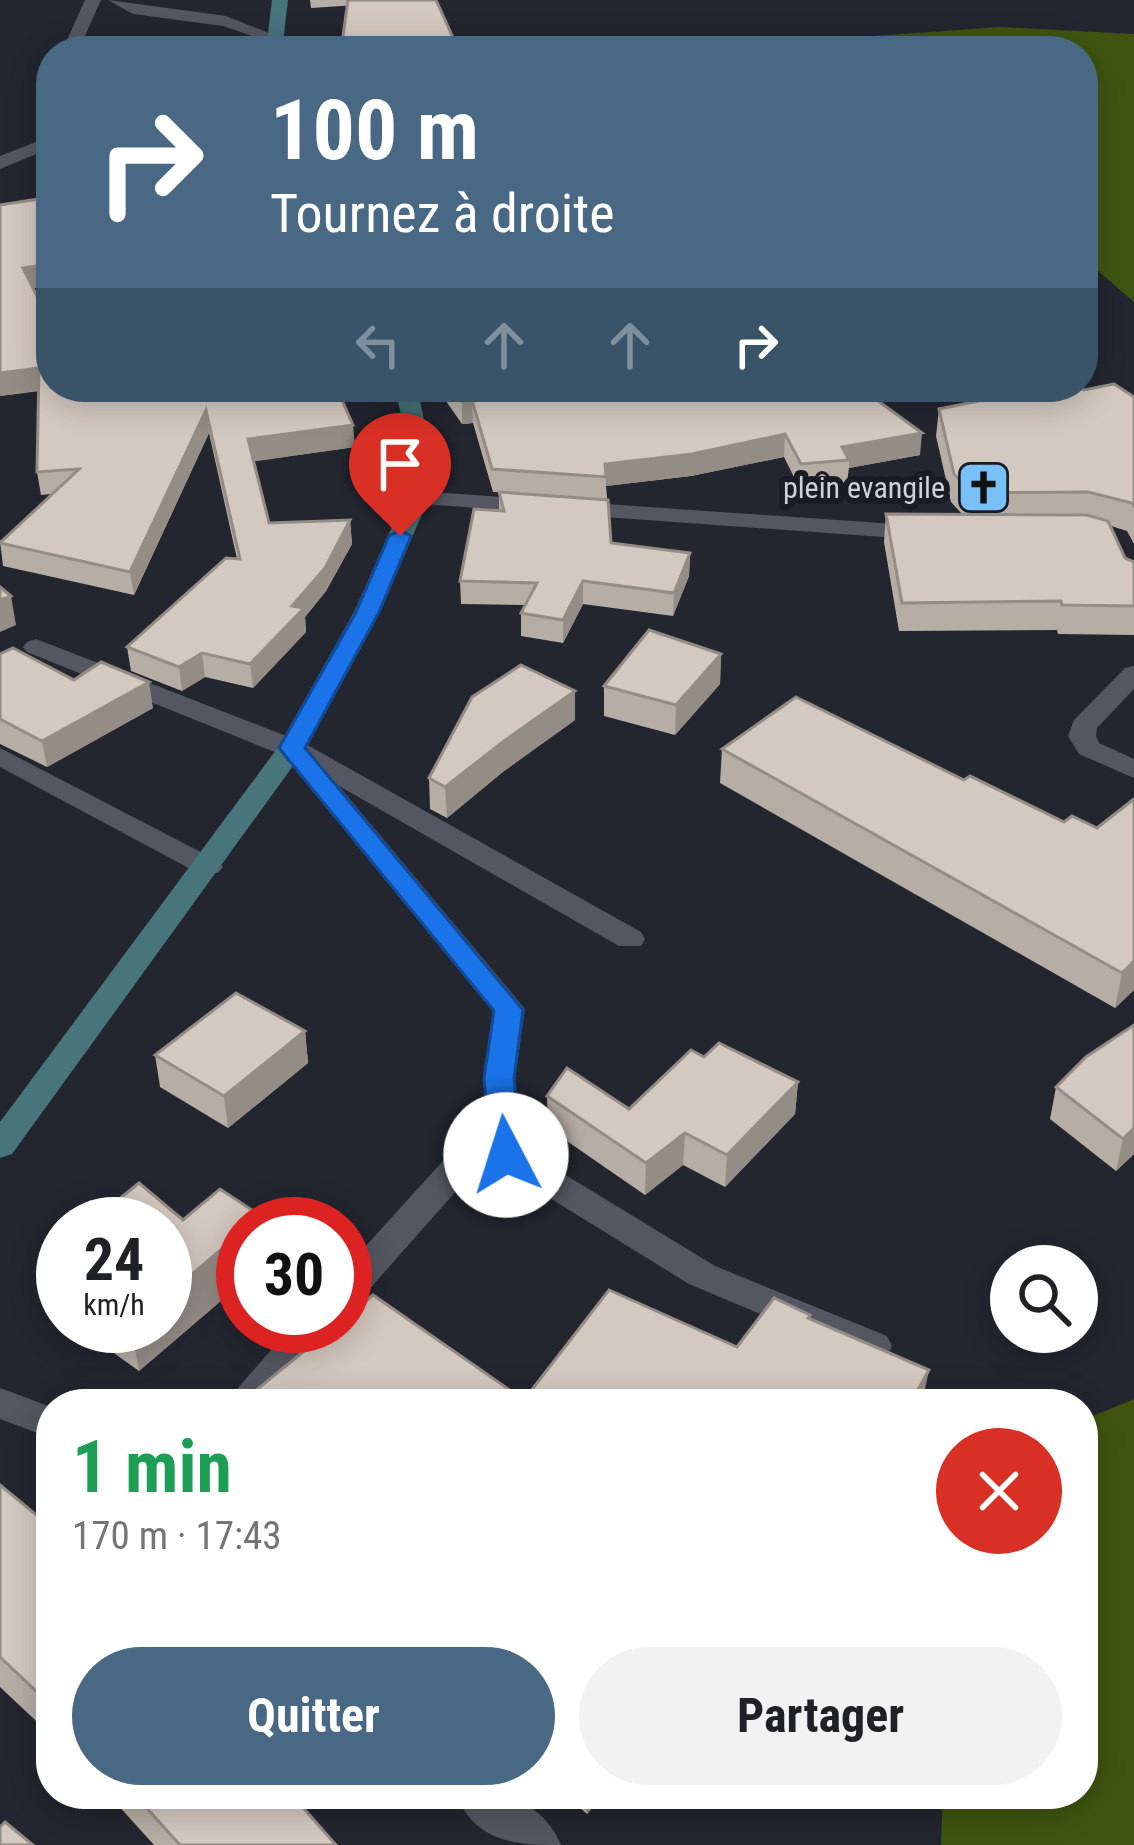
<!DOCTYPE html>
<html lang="fr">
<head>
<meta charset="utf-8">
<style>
  body { margin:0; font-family:"Roboto Condensed",sans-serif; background:#f2f2f2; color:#202124; height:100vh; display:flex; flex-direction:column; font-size:45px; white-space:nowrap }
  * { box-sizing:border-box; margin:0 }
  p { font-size:39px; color:#757577 }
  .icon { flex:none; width:66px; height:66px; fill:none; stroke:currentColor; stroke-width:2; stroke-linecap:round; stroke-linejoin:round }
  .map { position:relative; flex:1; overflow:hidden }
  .drawer { position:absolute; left:36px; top:1389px; width:1062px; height:420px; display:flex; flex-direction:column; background:#fff; border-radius:48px; box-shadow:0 6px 30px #0003 }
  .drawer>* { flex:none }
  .banner { position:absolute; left:36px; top:36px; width:1062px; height:366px; border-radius:48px; box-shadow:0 6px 30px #0003; background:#486883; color:#fff; overflow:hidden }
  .fabs { position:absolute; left:990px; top:1245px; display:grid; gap:24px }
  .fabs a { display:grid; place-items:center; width:108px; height:108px; border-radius:50%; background:#fff; box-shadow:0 6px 30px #0003; font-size:60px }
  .speed { position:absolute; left:36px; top:1197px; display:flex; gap:24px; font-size:60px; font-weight:700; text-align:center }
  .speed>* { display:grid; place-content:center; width:156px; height:156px; border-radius:50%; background:#fff; box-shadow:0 6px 30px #0003; line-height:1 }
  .speed small { font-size:30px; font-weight:400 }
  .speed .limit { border:18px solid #d22; background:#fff; color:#111 }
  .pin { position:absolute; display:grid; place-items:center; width:102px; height:102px; color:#fff; margin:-123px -51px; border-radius:50% 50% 50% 0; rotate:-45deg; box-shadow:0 0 12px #0007 }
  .pin .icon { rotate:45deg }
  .me { position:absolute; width:132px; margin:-66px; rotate:355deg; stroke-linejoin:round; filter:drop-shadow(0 0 9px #0008) }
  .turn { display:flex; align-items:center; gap:42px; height:252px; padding:0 36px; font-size:54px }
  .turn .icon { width:156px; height:156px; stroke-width:2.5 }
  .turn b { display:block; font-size:84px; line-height:102px }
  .lanes { display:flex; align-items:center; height:114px; padding:0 36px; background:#0003; justify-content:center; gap:60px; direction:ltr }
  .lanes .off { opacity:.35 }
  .round { display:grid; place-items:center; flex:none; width:126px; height:126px; border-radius:63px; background:#f2f2f2 }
  .summary { display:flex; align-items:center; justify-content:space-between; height:204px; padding:0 36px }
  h1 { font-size:72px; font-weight:700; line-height:90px; color:#1e9e55 }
  .action { display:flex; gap:24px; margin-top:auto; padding:24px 36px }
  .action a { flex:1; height:138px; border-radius:72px; background:#486883; color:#fff; font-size:48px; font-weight:700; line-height:138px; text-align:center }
  .action a+a { background:#f2f2f2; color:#202124 }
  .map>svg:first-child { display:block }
  .green { fill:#3f5411 }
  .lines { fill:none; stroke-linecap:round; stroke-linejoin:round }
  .street { fill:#545761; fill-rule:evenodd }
  .secondary { fill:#48747c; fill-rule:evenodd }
  .wall { fill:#b6ada5 }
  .shaded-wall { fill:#948d86 }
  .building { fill:#d4c9c0; stroke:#948d86; stroke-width:3 }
  .route { fill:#1a73e8; stroke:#114b97; stroke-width:3 }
  .labels { text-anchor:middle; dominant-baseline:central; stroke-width:12; stroke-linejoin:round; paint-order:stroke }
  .far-poi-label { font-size:30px; fill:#d0d2d8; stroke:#1a1c25; text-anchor:end }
</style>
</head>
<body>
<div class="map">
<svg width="1134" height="1845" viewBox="0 0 1134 1845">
  <rect width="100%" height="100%" fill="#23262f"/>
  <!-- green -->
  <g class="green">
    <polygon points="1000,27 1134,34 1134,302 1083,258 1083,51 870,51 860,37"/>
    <polygon points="1134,1399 1134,1845 941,1845 943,1794 1083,1794 1083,1420"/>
  </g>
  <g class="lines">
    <!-- street -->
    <g class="street">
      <polygon points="85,0 101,0 78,51 62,51"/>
      <polygon points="108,0 226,16 284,39 276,44 223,26 133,14"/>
      <polygon points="51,136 51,148 0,169 0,156"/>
      <polygon points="417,491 924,526 936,533 924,540 409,503 409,493"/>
      <polygon points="36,639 302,742 641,932 645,939 641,946 619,946 339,786 525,1009 515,1078 523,1149 715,1266 887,1336 892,1346 887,1356 874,1360 861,1356 689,1284 501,1168 473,1172 358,1302 345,1306 345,1269 451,1152 489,1145 483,1078 493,1011 292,759 27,652 23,647 27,642"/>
      <polygon points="1134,666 1134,689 1097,728 1096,736 1099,743 1134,759 1134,778 1079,754 1068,736 1074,720 1125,668"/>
      <polygon points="0,748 218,861 223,867 218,873 198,873 0,767"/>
      <polygon points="292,1326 332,1326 266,1404 224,1404"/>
      <polygon points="0,1388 51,1407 51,1438 0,1419"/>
      <path d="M 455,1794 C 501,1794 540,1797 561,1845 C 515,1845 477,1843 455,1794 Z"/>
    </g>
    <!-- secondary -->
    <g class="secondary">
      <polygon points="272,0 288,0 282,51 266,51"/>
      <polygon points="395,387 417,387 430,448 429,498 380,612 306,748 12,1154 0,1158 0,1122 279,746 354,612 405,498 408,448"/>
    </g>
  </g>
  <!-- wall -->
  <g class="wall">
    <polygon points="310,0 436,0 311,8"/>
    <polygon points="0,205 51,215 51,285 33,288 51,387 355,447 254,461 269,523 350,520 352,544 326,591 305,617 306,632 253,688 205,677 182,691 131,671 127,647 237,559 209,433 134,595 3,566 0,541 52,494 41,495 37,472 39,391 0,396"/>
    <polygon points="436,387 859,387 920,455 849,468 847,483 799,487 784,457 691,476 606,486 611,543 690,553 689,576 673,616 583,604 563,643 521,636 521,613 525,605 461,604 460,581 499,510 499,492 493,492 473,423 462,424"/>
    <polygon points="1084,390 1134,397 1134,544 1127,531 1111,526 1125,558 1134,562 1134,635 1058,634 1057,630 899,631 884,542 886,514 962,514 951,502 936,436 939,409"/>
    <polygon points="0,654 74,680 153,708 47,767 0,744"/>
    <polygon points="721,654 720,684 675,735 604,716 604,686"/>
    <polygon points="575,691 575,720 504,771 447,818 430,809 429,778"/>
    <polygon points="722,749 964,780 970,776 1134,990 1115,1008 720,783"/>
    <polygon points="1134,1025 1134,1154 1116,1171 1050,1119 1056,1087"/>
    <polygon points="305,1031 308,1063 228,1128 160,1087 155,1055"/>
    <polygon points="704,1057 798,1082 795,1114 725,1187 683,1165 645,1195 548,1128 547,1096 629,1109"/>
    <polygon points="139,1183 183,1220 220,1189 261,1216 262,1224 243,1224 243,1282 139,1371 76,1326 165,1326 165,1224 88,1224"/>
    <polygon points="63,1244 63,1317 49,1308 40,1262"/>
    <polygon points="0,1485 51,1527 51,1735 0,1687"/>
    <polygon points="108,1794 291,1794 336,1845 154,1845"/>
    <polygon points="564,1794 604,1794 587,1814"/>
  </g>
  <!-- shaded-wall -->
  <g class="shaded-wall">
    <polygon points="51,264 51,285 27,289 23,268"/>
    <polygon points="39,368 42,390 0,396 0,373"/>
    <polygon points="472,400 473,423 462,424 462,402"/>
    <polygon points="206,410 209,433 134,595 130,572"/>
    <polygon points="353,425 355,447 250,462 248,439"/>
    <polygon points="922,433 920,455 849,468 849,460 842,447"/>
    <polygon points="785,434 784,457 691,476 606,486 605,464"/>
    <polygon points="350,520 352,544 326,591 305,617 306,632 253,688 250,664"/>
    <polygon points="690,553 689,576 673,616 674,593"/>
    <polygon points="583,581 583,604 563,643 563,620"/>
    <polygon points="11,596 16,625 0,632 0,600"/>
    <polygon points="202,653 205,677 182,691 179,667"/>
    <polygon points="721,654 720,684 675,735 676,705"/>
    <polygon points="149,682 153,708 47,767 42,741"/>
    <polygon points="575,691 575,720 504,771 447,818 445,787 504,741"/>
    <polygon points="1134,961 1134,990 1115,1008 1122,973"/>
    <polygon points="305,1031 308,1063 228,1128 224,1096"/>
    <polygon points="798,1082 795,1114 725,1187 727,1155"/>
    <polygon points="1134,1128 1134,1154 1116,1171 1123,1139"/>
    <polygon points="685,1133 683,1165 645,1195 646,1163"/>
    <polygon points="243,1231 243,1282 139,1371 131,1326 165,1326 165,1297"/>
    <polygon points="929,1370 922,1404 910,1404"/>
    <polygon points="587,1794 604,1794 587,1814"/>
  </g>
  <!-- building -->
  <g class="building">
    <polygon points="348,0 436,0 459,51 341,51"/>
    <polygon points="39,199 48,216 51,215 51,264 23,268 51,324 51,387 336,387 353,425 248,439 269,523 350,520 325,568 292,606 304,608 250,664 202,653 179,667 127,647 226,558 240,559 206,410 130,572 0,543 79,469 37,472 39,368 0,373 0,205"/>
    <polygon points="1114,384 1134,397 1134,506 1132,503 1088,492 972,493 954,474 939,409 1047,387 1079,387 1084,390"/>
    <polygon points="451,387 859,387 922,433 842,447 849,460 801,464 785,434 692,454 605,464 606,477 492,469 472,400 462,402"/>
    <polygon points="499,492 608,500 611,543 690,553 674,593 583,581 563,620 521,613 537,583 460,581 474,509 504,511"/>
    <polygon points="886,514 1087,515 1108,521 1125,558 1134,562 1134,606 1062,605 1061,601 902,603"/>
    <polygon points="0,587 11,596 0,600"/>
    <polygon points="649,630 721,654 676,705 604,686"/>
    <polygon points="13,648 74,680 101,662 149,682 42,741 0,719 0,654"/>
    <polygon points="521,665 575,691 504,741 445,787 429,778 472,697"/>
    <polygon points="796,697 964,780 970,776 1064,822 1072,816 1097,828 1134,799 1134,961 1122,973 722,749"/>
    <polygon points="236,993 305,1031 224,1096 155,1055"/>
    <polygon points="1134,1025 1134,1128 1123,1139 1056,1087 1086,1057"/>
    <polygon points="719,1043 798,1082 727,1155 685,1133 646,1163 547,1096 567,1068 629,1109 691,1050 704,1057"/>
    <polygon points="139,1183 183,1220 220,1189 261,1216 252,1224 243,1224 243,1231 165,1297 165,1224 88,1224"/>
    <polygon points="63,1244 63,1278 40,1262"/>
    <polygon points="609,1290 737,1347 774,1298 810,1315 808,1318 929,1370 910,1404 239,1404 335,1326 345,1326 345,1318 373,1295 524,1400"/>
    <polygon points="0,1485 51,1527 51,1705 0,1657"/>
    <polygon points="134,1794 291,1794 336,1845 180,1845"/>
    <polygon points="5,1822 33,1845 0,1845 0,1827"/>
  </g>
  <!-- route -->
  <polygon class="route" points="400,530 411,536 379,612 305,748 523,1010 514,1078 522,1155 517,1162 496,1162 491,1155 484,1078 494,1011 279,748 356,612 389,536"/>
  <!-- icons -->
  <defs>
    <symbol id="church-square" viewBox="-11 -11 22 22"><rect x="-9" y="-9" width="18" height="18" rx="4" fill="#79bff8" stroke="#1a1c25"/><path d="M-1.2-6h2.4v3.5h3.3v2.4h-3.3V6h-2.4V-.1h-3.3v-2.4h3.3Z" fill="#111"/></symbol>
  </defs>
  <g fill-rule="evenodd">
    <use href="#church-square" x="954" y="458" width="59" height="59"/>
  </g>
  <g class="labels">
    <!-- far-poi labels -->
    <g class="far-poi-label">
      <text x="945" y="487">plein evangile</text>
    </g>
  </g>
</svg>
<div class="fabs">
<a><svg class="icon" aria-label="search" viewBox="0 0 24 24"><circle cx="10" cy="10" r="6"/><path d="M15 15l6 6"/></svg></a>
</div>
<div class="speed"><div>24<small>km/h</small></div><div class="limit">30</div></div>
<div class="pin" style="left:400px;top:536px;background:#d93025"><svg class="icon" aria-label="arrive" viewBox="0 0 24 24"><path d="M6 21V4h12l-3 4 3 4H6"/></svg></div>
<svg class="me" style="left:506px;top:1155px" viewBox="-20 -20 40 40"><circle r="19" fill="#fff"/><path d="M0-13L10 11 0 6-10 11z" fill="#1a73e8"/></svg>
<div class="banner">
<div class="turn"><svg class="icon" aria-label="right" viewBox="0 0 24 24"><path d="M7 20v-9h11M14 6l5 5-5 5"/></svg><div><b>100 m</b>Tournez à droite</div></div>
<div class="lanes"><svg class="icon off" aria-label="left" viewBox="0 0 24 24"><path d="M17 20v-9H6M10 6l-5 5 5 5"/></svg><svg class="icon off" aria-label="ahead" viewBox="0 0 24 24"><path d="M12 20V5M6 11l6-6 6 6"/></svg><svg class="icon off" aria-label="ahead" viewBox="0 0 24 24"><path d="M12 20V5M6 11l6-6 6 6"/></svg><svg class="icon" aria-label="right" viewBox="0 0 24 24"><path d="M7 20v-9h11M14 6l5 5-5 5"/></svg></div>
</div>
<section class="drawer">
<div class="summary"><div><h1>1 min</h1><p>170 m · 17:43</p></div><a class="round" style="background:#d93025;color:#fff"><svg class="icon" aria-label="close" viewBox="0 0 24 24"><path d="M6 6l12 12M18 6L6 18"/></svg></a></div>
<div class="action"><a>Quitter</a><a>Partager</a></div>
</section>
</div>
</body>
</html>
